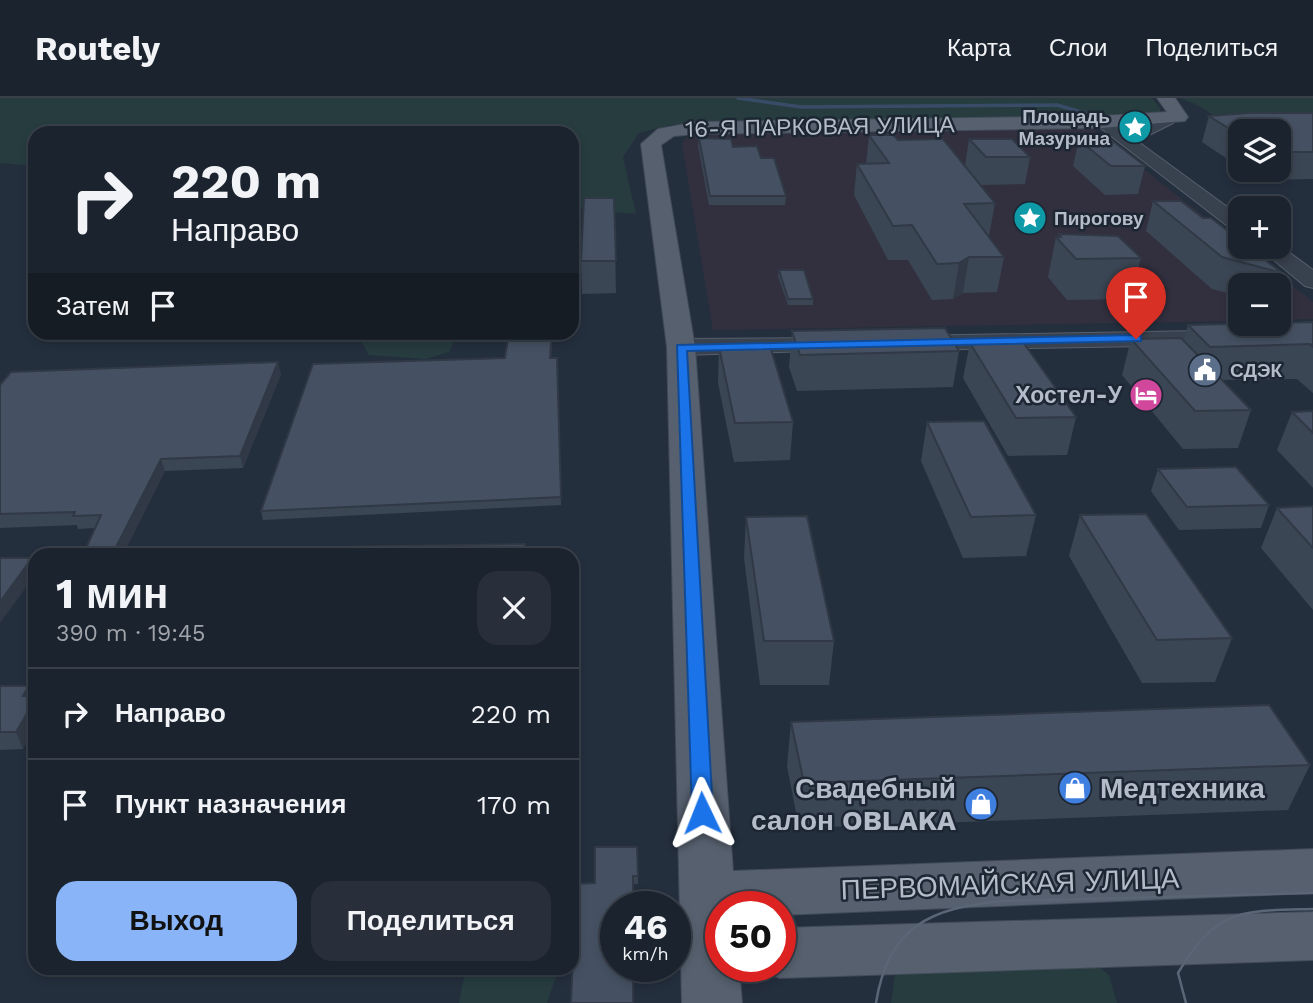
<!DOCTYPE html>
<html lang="ru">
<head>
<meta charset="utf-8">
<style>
  body { margin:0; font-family:"Work Sans",sans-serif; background:#282f3a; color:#f1f3f6; height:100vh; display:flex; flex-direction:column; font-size:26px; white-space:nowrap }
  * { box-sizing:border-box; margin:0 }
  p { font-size:23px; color:#a0a4aa }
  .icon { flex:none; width:38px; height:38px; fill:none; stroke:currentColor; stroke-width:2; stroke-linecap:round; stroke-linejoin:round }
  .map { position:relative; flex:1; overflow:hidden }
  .details { position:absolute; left:28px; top:450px; width:551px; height:427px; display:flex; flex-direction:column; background:#1b232e; border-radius:21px; box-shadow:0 4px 10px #0003,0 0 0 2px #39404a }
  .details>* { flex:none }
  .top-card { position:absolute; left:28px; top:28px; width:551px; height:214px; border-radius:21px; box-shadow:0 4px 10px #0003,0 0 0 2px #39404a; background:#1b232e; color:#f1f3f6; overflow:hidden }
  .tools { position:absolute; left:1228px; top:21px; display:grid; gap:14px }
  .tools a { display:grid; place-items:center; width:63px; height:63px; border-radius:14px; background:#1b232e; box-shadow:0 4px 10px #0003,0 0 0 2px #39404a; font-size:35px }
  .speed { position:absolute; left:600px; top:793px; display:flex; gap:14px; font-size:35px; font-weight:700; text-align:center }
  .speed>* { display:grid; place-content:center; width:91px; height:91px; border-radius:50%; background:#1b232e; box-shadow:0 4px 10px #0003,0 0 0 2px #39404a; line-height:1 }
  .speed small { font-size:18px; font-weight:400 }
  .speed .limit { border:10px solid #d22; background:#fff; color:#111 }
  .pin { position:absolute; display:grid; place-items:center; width:60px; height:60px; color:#fff; margin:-72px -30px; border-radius:50% 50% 50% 0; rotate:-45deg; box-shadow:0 0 7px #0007 }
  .pin .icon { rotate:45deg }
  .me { position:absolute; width:77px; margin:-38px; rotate:358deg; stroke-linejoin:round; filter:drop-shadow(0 0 5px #0008) }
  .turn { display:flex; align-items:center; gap:24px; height:147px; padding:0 28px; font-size:32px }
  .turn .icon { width:91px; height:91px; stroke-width:2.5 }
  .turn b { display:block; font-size:49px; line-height:60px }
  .then { display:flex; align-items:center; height:66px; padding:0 28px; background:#0003; gap:14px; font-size:26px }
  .round { display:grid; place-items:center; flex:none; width:74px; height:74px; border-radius:21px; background:#282f3a }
  .summary { display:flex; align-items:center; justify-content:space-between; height:119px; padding:0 28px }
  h1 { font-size:42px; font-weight:700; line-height:52px }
  .action { display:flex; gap:14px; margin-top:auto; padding:14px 28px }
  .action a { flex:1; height:80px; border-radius:21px; background:#8ab4f8; color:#111; font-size:28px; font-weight:700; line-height:80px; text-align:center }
  .action a+a { background:#282f3a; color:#f1f3f6 }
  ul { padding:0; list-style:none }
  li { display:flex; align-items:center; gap:21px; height:91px; padding:0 28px; border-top:2px solid #39404a }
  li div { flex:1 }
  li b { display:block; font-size:26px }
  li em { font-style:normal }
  header { display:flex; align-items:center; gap:42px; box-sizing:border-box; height:98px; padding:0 35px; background:#1b232e; border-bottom:2px solid #39404a }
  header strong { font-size:33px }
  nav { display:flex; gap:38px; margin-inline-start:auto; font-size:24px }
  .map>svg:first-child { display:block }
  .medical { fill:#32303f }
  .green { fill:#263c3f }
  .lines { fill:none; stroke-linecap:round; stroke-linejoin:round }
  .stream { stroke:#394c67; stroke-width:3.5 }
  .minor-casing { stroke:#565f6c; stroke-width:2 }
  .major-casing { stroke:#414a57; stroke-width:2 }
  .minor { fill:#38414e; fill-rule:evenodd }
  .major { fill:#56606e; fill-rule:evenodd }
  .tram { stroke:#5a6575; stroke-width:2.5 }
  .wall { fill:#3b4654 }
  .shaded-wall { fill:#303945 }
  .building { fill:#455162; stroke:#303945; stroke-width:2 }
  .route { fill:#1a73e8; stroke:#114b97; stroke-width:2 }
  .labels { text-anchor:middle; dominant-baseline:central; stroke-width:5; stroke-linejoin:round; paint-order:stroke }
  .far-poi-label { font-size:19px; font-weight:bold; fill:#b4bcc9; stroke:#1d2633; text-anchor:start }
  .street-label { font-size:23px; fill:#b4bcc9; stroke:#1d2633 }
  .poi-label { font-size:23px; font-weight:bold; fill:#b4bcc9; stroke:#1d2633; text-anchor:end }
  .near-poi-label { font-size:28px; font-weight:bold; fill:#b4bcc9; stroke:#1d2633; text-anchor:end }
  .near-street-label { font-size:28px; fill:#b4bcc9; stroke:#1d2633 }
</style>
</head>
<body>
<header>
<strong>Routely</strong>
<nav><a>Карта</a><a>Слои</a><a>Поделиться</a></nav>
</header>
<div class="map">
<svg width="1313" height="905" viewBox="0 0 1313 905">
  <rect width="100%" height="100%" fill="#242f3e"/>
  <!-- medical -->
  <polygon class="medical" points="1090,29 1313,204 1313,221 1279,222 1279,187 1241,187 1241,223 713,232 682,46 688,37 723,33"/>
  <!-- green -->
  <g class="green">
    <polygon points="0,0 1152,0 1160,10 1160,16 1128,18 789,22 670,27 639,35 623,59 636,116 572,111 572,35 35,35 35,68 0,65"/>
    <polygon points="1180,0 1313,0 1313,31 1236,32 1199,8"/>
    <polygon points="368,235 368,234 457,235 449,254 426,261 369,257 361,243"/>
    <polygon points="1096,867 1109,877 1117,905 891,905 895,877 910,868"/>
    <polygon points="470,870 559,870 547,905 459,905 465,874"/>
  </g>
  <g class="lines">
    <!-- stream -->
    <polyline class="stream" points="738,0 801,9 1057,7 1091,17"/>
    <defs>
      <g id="minor">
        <polygon points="1167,17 1175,22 1173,25 1137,43 1241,119 1241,135 1234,133 1093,24 1101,19 1126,35"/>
        <polygon points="1279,147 1313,172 1313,190 1305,188 1258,149"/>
        <polygon points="1313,231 1313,245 908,252 899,250 896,245 899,240 908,238"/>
        <polygon points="836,240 845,242 848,247 845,252 681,257 672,254 668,249 672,244 681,241"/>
      </g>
      <g id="major">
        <polygon points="1157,0 1175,0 1188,19 1185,23 1101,30 696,36 674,38 661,47 695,249 733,773 1313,751 1313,795 780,817 780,808 721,808 721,868 739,868 742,905 682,905 667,249 641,46 658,31 696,24 1101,18 1167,14"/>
        <polygon points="1313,814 1313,862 780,880 760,873 757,868 780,868 780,830"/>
      </g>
    </defs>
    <!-- minor casing -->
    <use href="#minor" class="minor-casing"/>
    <!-- major casing -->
    <use href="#major" class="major-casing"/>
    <!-- minor -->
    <use href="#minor" class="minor"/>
    <!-- major -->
    <use href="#major" class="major"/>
    <!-- tram -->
    <g class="tram">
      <path d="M 876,905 C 888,828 931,810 1002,803 L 1313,795"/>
      <path d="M 1186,905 L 1178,875 C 1217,809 1242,813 1313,811"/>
    </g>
  </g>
  <!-- wall -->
  <g class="wall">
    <polygon points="1313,15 1313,81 1259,82 1244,72 1279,72 1279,33 1241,33 1241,70 1202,44 1209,18"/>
    <polygon points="869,37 898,42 965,68 969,41 1030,59 1025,86 981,87 969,73 995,105 989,138 988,138 1004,159 997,194 963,195 953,201 932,202 908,162 888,162 854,97 857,66 866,66"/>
    <polygon points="699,40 733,49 761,60 786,98 785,107 709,107 698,48"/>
    <polygon points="1079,42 1145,68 1138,96 1105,97 1073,68"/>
    <polygon points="614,100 616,195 582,196 581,163"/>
    <polygon points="1153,103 1282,175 1278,187 1241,187 1241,199 1212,191 1146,133"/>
    <polygon points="1059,136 1141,160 1130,201 1067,202 1048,179 1056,139 1058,139"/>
    <polygon points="779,172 813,201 813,207 788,207 778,178"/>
    <polygon points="1313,224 1313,295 1297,281 1222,282 1251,312 1238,350 1183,351 1122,277 1131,241 1184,243 1188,227"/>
    <polygon points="792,233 959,253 953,289 797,293 789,269"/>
    <polygon points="553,234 551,260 557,260 561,407 263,422 261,413 505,260"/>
    <polygon points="970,245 1076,319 1067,357 1008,358 963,280"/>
    <polygon points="719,249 793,324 790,362 734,364 718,285"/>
    <polygon points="281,276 243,370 165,373 126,450 132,449 134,457 83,457 95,430 78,431 77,427 0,430 0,287"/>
    <polygon points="1313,313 1313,390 1277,352 1292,314"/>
    <polygon points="927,324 1036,417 1026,458 963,460 921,363"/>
    <polygon points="1158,371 1269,407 1261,430 1179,432 1151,393"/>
    <polygon points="1313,408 1313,512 1261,450 1277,410"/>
    <polygon points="1080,417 1232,540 1215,584 1142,585 1069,458"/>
    <polygon points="746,419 834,543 829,587 760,587 744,460"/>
    <polygon points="29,588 33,598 23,651 0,652 0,589"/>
    <polygon points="791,624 1310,667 1288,712 799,730 787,668"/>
    <polygon points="637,749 638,786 595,785"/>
  </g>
  <!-- shaded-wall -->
  <g class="shaded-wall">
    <polygon points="969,159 963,195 953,201 959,165"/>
    <polygon points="278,264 281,276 243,370 240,358"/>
    <polygon points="161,361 165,373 123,457 115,451"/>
    <polygon points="132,449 134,457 129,457"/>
    <polygon points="32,460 35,466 35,477 0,525 0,504"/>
    <polygon points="29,588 35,602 35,631 23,651 16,634 23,598"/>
  </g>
  <!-- building -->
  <g class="building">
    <polygon points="1248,15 1313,15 1313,54 1279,54 1279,33 1241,33 1241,38 1209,18"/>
    <polygon points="869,37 893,37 898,42 943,41 995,105 964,106 1004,159 969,159 959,165 937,166 912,127 893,128 857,66 889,65"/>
    <polygon points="699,40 731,41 733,49 757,48 761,60 774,60 786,98 710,98"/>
    <polygon points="969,41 1012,41 1030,59 986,59"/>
    <polygon points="1110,41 1145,68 1111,68 1079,42"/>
    <polygon points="584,100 614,100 616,163 581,163"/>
    <polygon points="1153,103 1181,103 1203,120 1211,120 1241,143 1241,149 1249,149 1282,175 1222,159"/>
    <polygon points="1059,136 1118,138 1141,160 1076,161 1056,139 1061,139"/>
    <polygon points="779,172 804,172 813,201 788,201"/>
    <polygon points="1313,224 1313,249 1310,246 1210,249 1188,227"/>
    <polygon points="945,230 959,253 800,257 792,233"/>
    <polygon points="509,234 552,234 550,260 557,260 561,399 261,413 313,266 505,260"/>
    <polygon points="1181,240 1251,312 1195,313 1131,241"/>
    <polygon points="1023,244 1076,319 1016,320 970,245"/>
    <polygon points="770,248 793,324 735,325 719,249"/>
    <polygon points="278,264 240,358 161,361 115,451 132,449 129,457 83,457 101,417 73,418 75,414 0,416 0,287 11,274"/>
    <polygon points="1313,313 1313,335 1292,314"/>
    <polygon points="984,323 1036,417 971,419 927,324"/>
    <polygon points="1236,369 1269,407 1187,409 1158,371"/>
    <polygon points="1313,408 1313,450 1277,410"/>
    <polygon points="1146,416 1232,540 1157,542 1080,417"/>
    <polygon points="807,418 834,543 764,543 746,419"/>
    <polygon points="525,446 524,457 266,457 269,450"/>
    <polygon points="0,460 32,460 0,504"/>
    <polygon points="0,588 29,588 23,598 35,598 35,602 16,634 0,634"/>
    <polygon points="1269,607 1310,667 804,685 791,624"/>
    <polygon points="595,749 637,749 638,778 633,778 633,808 616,808 616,868 633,868 633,905 571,905 576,786 595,785"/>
  </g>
  <!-- route -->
  <polygon class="route" points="1136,237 1141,238 1141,243 687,253 713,715 710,721 695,721 692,715 677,247"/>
  <!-- icons -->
  <defs>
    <symbol id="sight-disc" viewBox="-11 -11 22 22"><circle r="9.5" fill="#0f9aa8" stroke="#1d2633"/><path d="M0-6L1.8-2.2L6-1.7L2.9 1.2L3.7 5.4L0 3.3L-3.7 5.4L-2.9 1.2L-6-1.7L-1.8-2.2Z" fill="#fff"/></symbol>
    <symbol id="civic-disc" viewBox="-11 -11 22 22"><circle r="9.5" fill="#5c6f8a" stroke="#1d2633"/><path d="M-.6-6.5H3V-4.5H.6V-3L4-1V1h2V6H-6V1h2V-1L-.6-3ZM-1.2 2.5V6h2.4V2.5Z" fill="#fff"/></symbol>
    <symbol id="hotel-disc" viewBox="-11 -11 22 22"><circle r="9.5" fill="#d1479c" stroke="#1d2633"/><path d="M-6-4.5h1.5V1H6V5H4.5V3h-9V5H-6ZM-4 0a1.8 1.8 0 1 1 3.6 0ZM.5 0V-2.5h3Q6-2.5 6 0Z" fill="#fff"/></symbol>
    <symbol id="shop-disc" viewBox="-11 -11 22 22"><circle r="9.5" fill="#3f7fe0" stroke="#1d2633"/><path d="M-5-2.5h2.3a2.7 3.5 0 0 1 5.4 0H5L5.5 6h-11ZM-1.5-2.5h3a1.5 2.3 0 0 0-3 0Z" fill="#fff"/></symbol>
  </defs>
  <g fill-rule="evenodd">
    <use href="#sight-disc" x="1116" y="10" width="38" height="38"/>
    <use href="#sight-disc" x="1011" y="101" width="38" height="38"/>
    <use href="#civic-disc" x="1186" y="253" width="38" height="38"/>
    <use href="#hotel-disc" x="1127" y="278" width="38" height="38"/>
    <use href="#shop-disc" x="1056" y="671" width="38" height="38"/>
    <use href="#shop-disc" x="962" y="687" width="38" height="38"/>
  </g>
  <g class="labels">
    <!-- far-poi labels -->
    <g class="far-poi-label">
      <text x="1110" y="18" text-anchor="end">Площадь<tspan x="1110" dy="22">Мазурина</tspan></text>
      <text x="1054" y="120">Пирогову</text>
      <text x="1230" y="272">СДЭК</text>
    </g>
    <!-- street labels -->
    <g class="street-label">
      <text transform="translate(820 29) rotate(-1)">16-Я ПАРКОВАЯ УЛИЦА</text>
    </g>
    <!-- poi labels -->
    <g class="poi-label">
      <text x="1122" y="297">Хостел-У</text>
    </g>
    <!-- near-poi labels -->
    <g class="near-poi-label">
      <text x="956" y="690">Свадебный<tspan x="956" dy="32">салон OBLAKA</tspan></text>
      <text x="1100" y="690" text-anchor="start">Медтехника</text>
    </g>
    <!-- near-street labels -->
    <g class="near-street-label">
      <text transform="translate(1010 786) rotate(-2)">ПЕРВОМАЙСКАЯ УЛИЦА</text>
    </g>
  </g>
</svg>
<div class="tools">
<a><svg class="icon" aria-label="layers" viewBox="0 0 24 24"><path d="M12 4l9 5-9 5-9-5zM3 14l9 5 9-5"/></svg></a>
<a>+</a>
<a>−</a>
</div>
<div class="speed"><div>46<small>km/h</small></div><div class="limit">50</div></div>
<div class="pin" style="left:1136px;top:241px;background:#d93025"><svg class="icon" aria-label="arrive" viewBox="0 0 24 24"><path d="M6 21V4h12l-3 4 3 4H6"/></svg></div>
<svg class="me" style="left:702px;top:715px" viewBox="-20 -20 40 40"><path d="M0-17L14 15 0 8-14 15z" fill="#1a73e8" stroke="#fff" stroke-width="4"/></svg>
<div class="top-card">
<div class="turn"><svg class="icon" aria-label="right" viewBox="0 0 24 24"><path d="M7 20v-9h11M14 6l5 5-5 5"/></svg><div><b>220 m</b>Направо</div></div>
<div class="then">Затем<svg class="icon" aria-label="arrive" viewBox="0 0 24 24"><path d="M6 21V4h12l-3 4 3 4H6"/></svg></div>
</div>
<section class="details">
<div class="summary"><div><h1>1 мин</h1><p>390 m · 19:45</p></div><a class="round"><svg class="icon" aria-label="close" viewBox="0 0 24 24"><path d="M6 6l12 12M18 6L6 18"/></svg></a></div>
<ul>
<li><svg class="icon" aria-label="right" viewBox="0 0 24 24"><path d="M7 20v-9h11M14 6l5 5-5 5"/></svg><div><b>Направо</b></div><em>220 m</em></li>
<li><svg class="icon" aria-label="arrive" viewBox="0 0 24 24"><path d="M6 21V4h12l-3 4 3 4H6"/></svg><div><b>Пункт назначения</b></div><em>170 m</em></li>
</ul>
<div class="action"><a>Выход</a><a>Поделиться</a></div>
</section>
</div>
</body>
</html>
